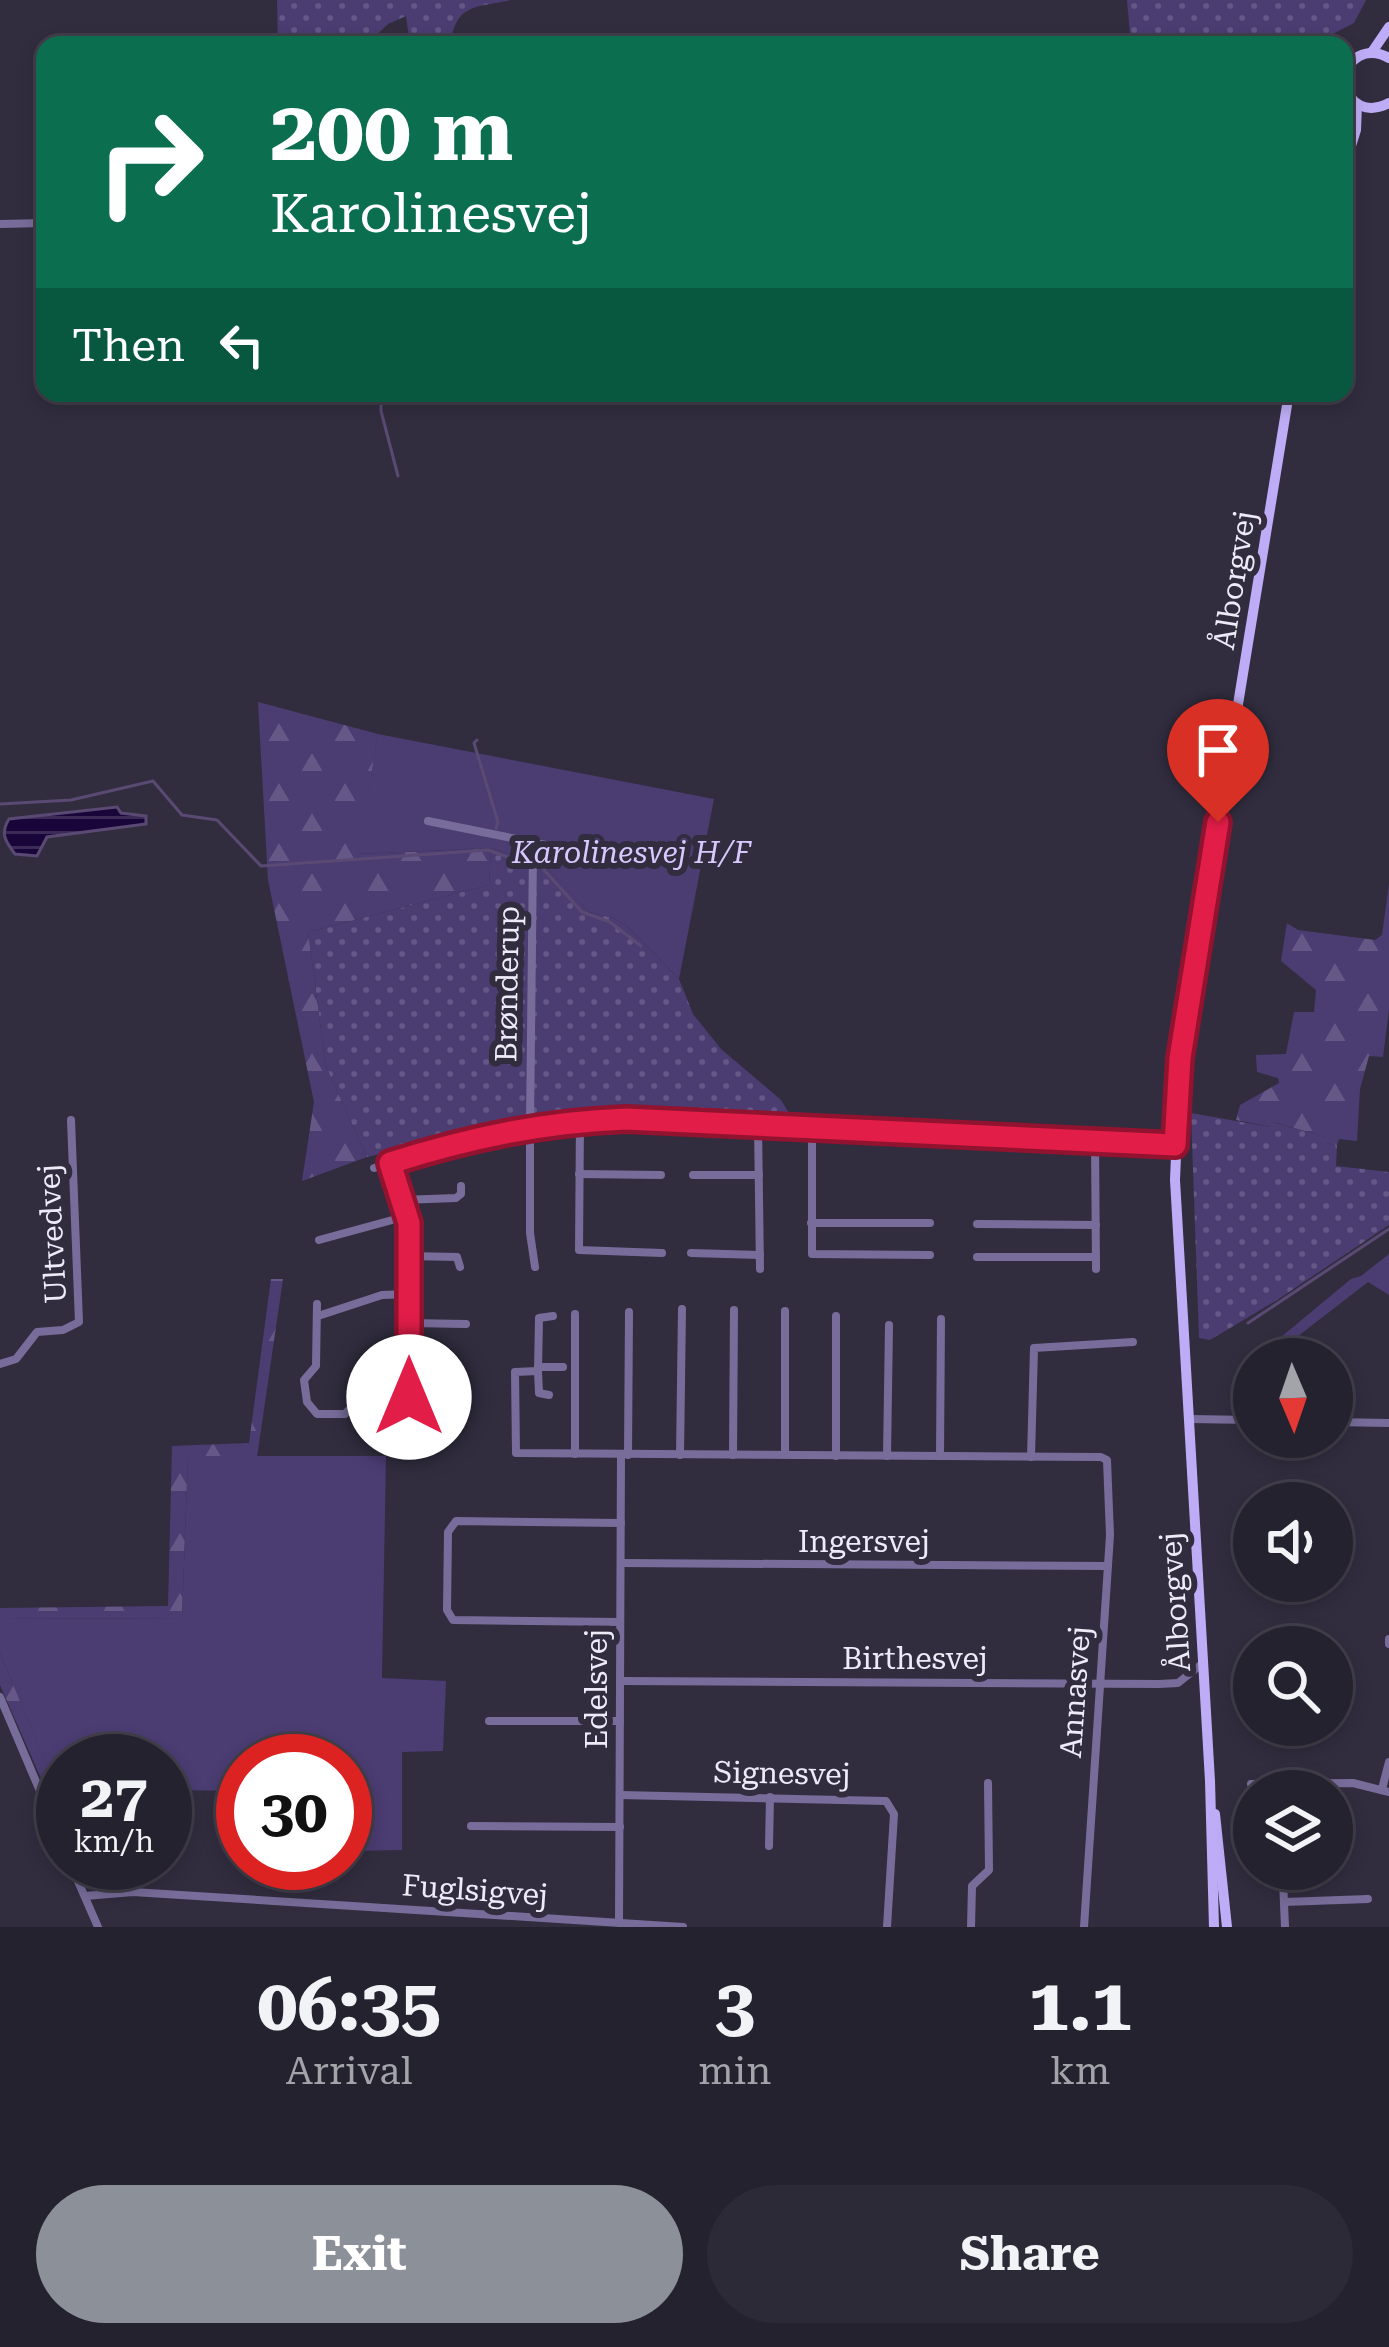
<!DOCTYPE html>
<html lang="en">
<head>
<meta charset="utf-8">
<style>
  body { margin:0; font-family:"Roboto Serif",serif; background:#2d2a37; color:#f1f3f6; height:100vh; display:flex; flex-direction:column; font-size:45px; white-space:nowrap }
  * { box-sizing:border-box; margin:0 }
  p { font-size:39px; color:#a3a4aa }
  .icon { flex:none; width:66px; height:66px; fill:none; stroke:currentColor; stroke-width:2; stroke-linecap:round; stroke-linejoin:round }
  .map { position:relative; height:1927px; overflow:hidden }
  .drawer { display:flex; flex-direction:column; background:#25222f; flex:1 }
  .drawer>* { flex:none }
  .guide { position:absolute; left:36px; top:36px; width:1317px; height:366px; border-radius:24px; box-shadow:0 6px 18px #0003,0 0 0 3px #423f4b; background:#0b6e4f; color:#fff; overflow:hidden }
  .needle { width:78px; rotate:178deg }
  .tools { position:absolute; left:1233px; top:1338px; display:grid; gap:24px }
  .tools a { display:grid; place-items:center; width:120px; height:120px; border-radius:50%; background:#25222f; box-shadow:0 6px 18px #0003,0 0 0 3px #423f4b; font-size:60px }
  .speed { position:absolute; left:36px; top:1734px; display:flex; gap:24px; font-size:60px; font-weight:700; text-align:center }
  .speed>* { display:grid; place-content:center; width:156px; height:156px; border-radius:50%; background:#25222f; box-shadow:0 6px 18px #0003,0 0 0 3px #423f4b; line-height:1 }
  .speed small { font-size:30px; font-weight:400 }
  .speed .limit { border:18px solid #d22; background:#fff; color:#111 }
  .pin { position:absolute; display:grid; place-items:center; width:102px; height:102px; color:#fff; margin:-123px -51px; border-radius:50% 50% 50% 0; rotate:-45deg; box-shadow:0 0 12px #0007 }
  .pin .icon { rotate:45deg }
  .me { position:absolute; width:132px; margin:-66px; rotate:0deg; stroke-linejoin:round; filter:drop-shadow(0 0 9px #0008) }
  .turn { display:flex; align-items:center; gap:42px; height:252px; padding:0 36px; font-size:54px }
  .turn .icon { width:156px; height:156px; stroke-width:2.5 }
  .turn b { display:block; font-size:84px; line-height:102px }
  .then { display:flex; align-items:center; height:114px; padding:0 36px; background:#0003; gap:24px; font-size:45px }
  .eta { display:flex; justify-content:space-evenly; align-items:center; height:204px; text-align:center }
  .eta b { font-size:72px; font-weight:700; line-height:84px }
  .action { display:flex; gap:24px; margin-top:auto; padding:24px 36px }
  .action a { flex:1; height:138px; border-radius:72px; background:#8c9099; color:#fff; font-size:48px; font-weight:700; line-height:138px; text-align:center }
  .action a+a { background:#2d2a37; color:#f1f3f6 }
  .map>svg:first-child { display:block }
  .grass { fill:url(#grass-dots) }
  .forest { fill:url(#forest-firs) }
  .garden { fill:#4b3c72 }
  .water { fill:url(#water-rules); stroke:#5a4a73; stroke-width:3 }
  .lines { fill:none; stroke-linecap:round; stroke-linejoin:round }
  .stream { stroke:#5a4a73; stroke-width:3 }
  .minor { stroke:#786d9a; stroke-width:8 }
  .major { stroke:#beadf6; stroke-width:10 }
  .route-casing { stroke:#92132f; stroke-width:30 }
  .route { stroke:#e11d48; stroke-width:21 }
  .labels { text-anchor:middle; dominant-baseline:central; stroke-width:12; stroke-linejoin:round; paint-order:stroke }
  .street-label { font-size:30px; fill:#eeebf8; stroke:#312d3f }
  .park-label { font-size:30px; font-style:italic; fill:#d5c9fe; stroke:#312d3f }
</style>
</head>
<body>
<div class="map">
<svg width="1389" height="1927" viewBox="0 0 1389 1927">
  <defs>
    <pattern id="grass-dots" width="8" height="8" patternUnits="userSpaceOnUse" patternTransform="scale(3)"><rect width="8" height="8" fill="#4b3c72"/><path d="M2 2h.1M6 6h.1" fill="none" stroke="#655887" stroke-width="1.8" stroke-linecap="round"/></pattern>
    <pattern id="forest-firs" width="22" height="20" patternUnits="userSpaceOnUse" patternTransform="scale(3)"><rect width="22" height="20" fill="#4b3c72"/><path d="M5 1l3.5 6h-7zM16 11l3.5 6h-7z" fill="#655887"/></pattern>
    <pattern id="water-rules" width="6" height="5" patternUnits="userSpaceOnUse" patternTransform="scale(3)"><rect width="6" height="5" fill="#1a053a"/><path d="M0 2.5h6" fill="none" stroke="#3c2a57"/></pattern>
  </defs>
  <rect width="100%" height="100%" fill="#312d3f"/>
  <!-- grass -->
  <g class="grass">
    <path d="M 277,0 L 511,0 C 474,8 457,3 450,45 L 410,45 L 406,16 L 388,24 L 366,45 L 278,45 Z"/>
    <polygon points="1127,0 1366,0 1354,23 1311,45 1131,45"/>
    <polygon points="491,848 547,867 589,912 613,918 628,927 679,979 693,1014 721,1049 781,1100 792,1118 652,1110 542,1115 367,1157 326,1067 308,932 489,885"/>
    <polygon points="1191,1113 1270,1127 1273,1122 1325,1137 1326,1143 1337,1145 1336,1166 1389,1172 1389,1225 1277,1300 1210,1340 1199,1338"/>
  </g>
  <!-- forest -->
  <g class="forest">
    <polygon points="258,702 378,734 359,854 491,848 489,885 308,932 326,1067 367,1157 302,1181 314,1102 268,880"/>
    <polygon points="1389,884 1389,1009 1383,1057 1369,1056 1360,1089 1357,1141 1339,1139 1337,1145 1325,1143 1325,1137 1274,1122 1271,1127 1236,1120 1240,1105 1279,1083 1278,1078 1257,1072 1256,1055 1286,1054 1294,1012 1314,1012 1316,990 1281,961 1287,923 1298,930 1375,940 1382,935"/>
    <polygon points="1389,1254 1389,1295 1368,1282 1280,1350 1278,1359 1254,1359 1254,1372 1239,1382 1233,1377 1351,1279 1361,1276"/>
    <polygon points="271,1279 283,1279 257,1457 188,1457 182,1618 0,1619 0,1608 168,1606 172,1446 249,1443"/>
    <polygon points="0,1653 57,1788 63,1789 63,1801 51,1801 0,1685"/>
  </g>
  <!-- garden -->
  <g class="garden">
    <polygon points="378,734 714,799 679,979 628,927 613,918 589,912 546,867 491,848 358,854"/>
    <polygon points="188,1456 386,1456 382,1678 446,1681 443,1751 402,1752 402,1850 353,1851 345,1761 243,1761 243,1791 165,1790 165,1761 63,1761 63,1789 57,1789 0,1653 0,1619 182,1618"/>
  </g>
  <!-- water -->
  <path class="water" d="M 117,807 L 121,813 L 146,816 L 146,824 L 47,837 L 37,856 L 15,854 C 5,841 0,833 9,819 Z"/>
  <g class="lines">
    <!-- stream -->
    <g class="stream">
      <polyline points="390,393 381,405 381,411 398,476"/>
      <polyline points="477,740 474,743 498,822 496,828"/>
      <polyline points="0,804 71,800 153,781 182,815 217,820 261,866 488,850 524,863"/>
      <polyline points="544,870 582,912 610,922 641,946"/>
      <polyline points="1248,1323 1389,1229"/>
    </g>
    <!-- minor -->
    <g class="minor">
      <polyline points="0,224 45,223"/>
      <polyline points="428,821 551,846"/>
      <polyline points="528,842 533,851 530,1127 530,1233 535,1267"/>
      <polyline points="580,1121 579,1250 662,1253"/>
      <polyline points="758,1125 760,1269"/>
      <polyline points="812,1128 812,1254 930,1255"/>
      <polyline points="1095,1141 1096,1269"/>
      <polyline points="390,1163 409,1224 409,1397"/>
      <path d="M 374,1168 C 458,1142 537,1122 626,1119 L 1175,1145"/>
      <polyline points="579,1174 661,1175"/>
      <polyline points="693,1175 759,1175"/>
      <polyline points="402,1200 456,1198 461,1194 461,1186"/>
      <polyline points="811,1223 930,1223"/>
      <polyline points="977,1224 1096,1225"/>
      <polyline points="319,1240 407,1216"/>
      <polyline points="691,1253 760,1255"/>
      <polyline points="409,1256 457,1257 460,1267"/>
      <polyline points="977,1257 1096,1257"/>
      <polyline points="317,1304 316,1366 304,1380 307,1402 317,1414 345,1414 360,1398 365,1365 409,1365"/>
      <polyline points="785,1311 785,1455"/>
      <polyline points="318,1316 382,1295 409,1294"/>
      <polyline points="409,1323 466,1324"/>
      <polyline points="0,1364 16,1359 37,1332 63,1330 79,1322 71,1120"/>
      <polyline points="538,1367 563,1367"/>
      <polyline points="538,1371 539,1318 553,1316"/>
      <polyline points="549,1395 539,1393 538,1371 515,1372 516,1453 1101,1457 1107,1460 1110,1535 1084,1927"/>
      <polyline points="1189,1419 1254,1420"/>
      <polyline points="1332,1422 1389,1423"/>
      <polyline points="575,1454 575,1314"/>
      <polyline points="628,1455 629,1312"/>
      <polyline points="680,1455 682,1309"/>
      <polyline points="733,1455 734,1310"/>
      <polyline points="836,1456 836,1316"/>
      <polyline points="887,1456 889,1325"/>
      <polyline points="940,1456 941,1319"/>
      <polyline points="1031,1457 1034,1348 1133,1342"/>
      <polyline points="621,1563 1108,1566"/>
      <polyline points="620,1622 453,1620 447,1610 448,1532 456,1521 621,1523"/>
      <polyline points="1389,1639 1389,1644"/>
      <polyline points="620,1681 1159,1684 1178,1683 1203,1663"/>
      <polyline points="0,1697 63,1845"/>
      <polyline points="489,1721 620,1721"/>
      <polyline points="1251,1784 1353,1783 1389,1792"/>
      <polyline points="1382,1789 1389,1762"/>
      <polyline points="620,1795 886,1801 894,1814 887,1927"/>
      <polyline points="471,1826 620,1827"/>
      <polyline points="769,1846 770,1797"/>
      <polyline points="70,1863 98,1927"/>
      <polyline points="1283,1880 1285,1927"/>
      <polyline points="85,1896 133,1892 683,1927"/>
      <polyline points="1284,1902 1368,1899"/>
      <polyline points="619,1923 621,1454"/>
      <polyline points="971,1927 972,1886 989,1870 988,1783"/>
    </g>
    <!-- major -->
    <g class="major">
      <polyline points="1372,52 1389,27"/>
      <path d="M 1344,81 C 1347,57 1367,46 1389,58"/>
      <path d="M 1344,83 C 1350,106 1368,114 1389,103"/>
      <polyline points="1344,168 1356,130 1357,104"/>
      <polyline points="1215,1814 1227,1927"/>
      <polyline points="1214,1927 1210,1781 1175,1180 1180,1058 1289,393"/>
    </g>
  </g>
  <g class="lines">
    <defs>
      <path id="route" d="M 409,1397 L 409,1223 L 390,1163 C 469,1138 544,1122 626,1119 L 1175,1145 L 1180,1058 L 1218,822"/>
    </defs>
    <!-- route casing -->
    <use href="#route" class="route-casing"/>
    <!-- route -->
    <use href="#route" class="route"/>
  </g>
  <g class="labels">
    <!-- street labels -->
    <g class="street-label">
      <text transform="translate(1234 580) rotate(-81)">Ålborgvej</text>
      <text transform="translate(507 984) rotate(-89)">Brønderup</text>
      <text transform="translate(52 1234) rotate(-93)">Ultvedvej</text>
      <text x="864" y="1541">Ingersvej</text>
      <text transform="translate(1175 1602) rotate(-94)">Ålborgvej</text>
      <text x="915" y="1658">Birthesvej</text>
      <text transform="translate(596 1689) rotate(-90)">Edelsvej</text>
      <text transform="translate(1075 1692) rotate(-86)">Annasvej</text>
      <text transform="translate(782 1773) rotate(1)">Signesvej</text>
      <text transform="translate(475 1890) rotate(4)">Fuglsigvej</text>
    </g>
    <!-- park labels -->
    <g class="park-label">
      <text x="632" y="852">Karolinesvej H/F</text>
    </g>
  </g>
</svg>
<div class="tools">
<a><svg class="needle" viewBox="-14 -14 28 28"><path d="M0-13l5 13h-10z" fill="#e53935"/><path d="M0 13l5-13h-10z" fill="#a3a4aa"/></svg></a>
<a><svg class="icon" aria-label="sound" viewBox="0 0 24 24"><path d="M4 9h4l5-4v14l-5-4H4zM17 9q2 3 0 6"/></svg></a>
<a><svg class="icon" aria-label="search" viewBox="0 0 24 24"><circle cx="10" cy="10" r="6"/><path d="M15 15l6 6"/></svg></a>
<a><svg class="icon" aria-label="layers" viewBox="0 0 24 24"><path d="M12 4l9 5-9 5-9-5zM3 14l9 5 9-5"/></svg></a>
</div>
<div class="speed"><div>27<small>km/h</small></div><div class="limit">30</div></div>
<div class="pin" style="left:1218px;top:822px;background:#d93025"><svg class="icon" aria-label="arrive" viewBox="0 0 24 24"><path d="M6 21V4h12l-3 4 3 4H6"/></svg></div>
<svg class="me" style="left:409px;top:1397px" viewBox="-20 -20 40 40"><circle r="19" fill="#fff"/><path d="M0-13L10 11 0 6-10 11z" fill="#e11d48"/></svg>
<div class="guide">
<div class="turn"><svg class="icon" aria-label="right" viewBox="0 0 24 24"><path d="M7 20v-9h11M14 6l5 5-5 5"/></svg><div><b>200 m</b>Karolinesvej</div></div>
<div class="then">Then<svg class="icon" aria-label="left" viewBox="0 0 24 24"><path d="M17 20v-9H6M10 6l-5 5 5 5"/></svg></div>
</div>
</div>
<section class="drawer">
<div class="eta">
<div><b>06:35</b><p>Arrival</p></div>
<div><b>3</b><p>min</p></div>
<div><b>1.1</b><p>km</p></div>
</div>
<div class="action"><a>Exit</a><a>Share</a></div>
</section>
</body>
</html>
